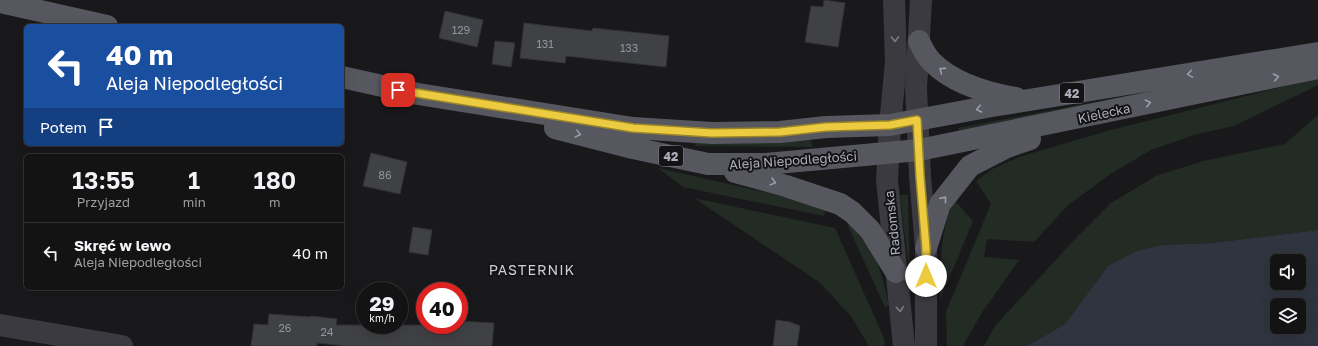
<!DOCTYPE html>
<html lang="pl">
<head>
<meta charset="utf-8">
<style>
  body { margin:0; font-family:"Golos Text",sans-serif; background:#202022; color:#f1f3f6; height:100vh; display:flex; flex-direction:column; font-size:15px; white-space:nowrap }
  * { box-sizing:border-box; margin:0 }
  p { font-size:13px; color:#9d9ea0 }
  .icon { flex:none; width:22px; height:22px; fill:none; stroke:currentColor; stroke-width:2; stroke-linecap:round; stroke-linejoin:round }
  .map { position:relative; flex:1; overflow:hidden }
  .panel { position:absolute; left:24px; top:154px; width:320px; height:136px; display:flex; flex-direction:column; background:#131314; border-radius:6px; box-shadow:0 4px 16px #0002,0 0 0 1px #323234 }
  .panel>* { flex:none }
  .banner { position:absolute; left:24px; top:24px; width:320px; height:122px; border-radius:6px; box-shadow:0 4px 16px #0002,0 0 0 1px #323234; background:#1a4fa0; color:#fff; overflow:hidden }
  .tools { position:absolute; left:1270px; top:254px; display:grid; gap:8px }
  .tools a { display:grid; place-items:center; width:36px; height:36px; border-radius:6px; background:#131314; box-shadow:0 4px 16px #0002,0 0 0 1px #323234; font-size:20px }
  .speed { position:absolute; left:356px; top:282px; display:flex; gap:8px; font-size:20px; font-weight:700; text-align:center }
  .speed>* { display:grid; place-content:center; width:52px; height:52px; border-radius:50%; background:#131314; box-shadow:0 4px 16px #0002,0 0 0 1px #323234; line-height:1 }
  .speed small { font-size:10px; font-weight:400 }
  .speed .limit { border:6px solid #d22; background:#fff; color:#111 }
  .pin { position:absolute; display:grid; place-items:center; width:34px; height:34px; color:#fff; margin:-17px; border-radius:8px; box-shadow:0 2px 6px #0006 }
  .me { position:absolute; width:44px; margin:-22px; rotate:0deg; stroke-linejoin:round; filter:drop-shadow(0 0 3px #0008) }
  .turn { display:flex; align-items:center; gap:14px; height:84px; padding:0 16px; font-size:18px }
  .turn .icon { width:52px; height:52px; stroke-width:2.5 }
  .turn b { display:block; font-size:28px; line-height:34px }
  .then { display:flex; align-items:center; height:38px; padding:0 16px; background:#0003; gap:8px; font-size:15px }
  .eta { display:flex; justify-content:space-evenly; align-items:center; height:68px; text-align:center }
  .eta b { font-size:24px; font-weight:600; line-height:28px }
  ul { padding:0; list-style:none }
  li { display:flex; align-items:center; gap:12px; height:60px; padding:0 16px; border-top:1px solid #323234 }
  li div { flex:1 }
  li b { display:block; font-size:15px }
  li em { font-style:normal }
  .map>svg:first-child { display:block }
  .green { fill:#232b25 }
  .water { fill:#2f353f; fill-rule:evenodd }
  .building { fill:#404145; stroke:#333337 }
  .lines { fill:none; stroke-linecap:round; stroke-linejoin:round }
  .minor { stroke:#3a3a40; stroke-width:22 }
  .tertiary { stroke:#3a3a40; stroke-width:22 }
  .primary { stroke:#56575f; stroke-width:22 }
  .oneway { stroke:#797a83 }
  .oneway2 { stroke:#9b9da8 }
  .route-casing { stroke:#99842a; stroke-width:10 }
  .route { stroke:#eccb40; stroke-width:7 }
  .labels { text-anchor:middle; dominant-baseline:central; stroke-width:4; stroke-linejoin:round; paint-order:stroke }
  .number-label { font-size:11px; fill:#91939d }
  .shield { fill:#141416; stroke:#7e8089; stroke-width:1 }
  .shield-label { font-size:12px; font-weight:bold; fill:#acaeba }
  .street-label { font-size:13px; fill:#acaeba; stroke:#141416 }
  .neighbourhood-label { font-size:14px; letter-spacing:1px; fill:#cdced6; stroke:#141416 }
</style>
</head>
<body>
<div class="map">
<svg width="1318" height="346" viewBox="0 0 1318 346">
  <rect width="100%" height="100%" fill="#19191b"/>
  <!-- green -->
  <g class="green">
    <polygon points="1318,78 1318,85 1234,126 1197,134 1151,150 1112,173 1068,205 1034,242 987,239 984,257 1019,260 981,314 963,346 947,346 946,312 991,204 976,181 992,169 1019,157 1107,131"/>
    <polygon points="1136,94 960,133 958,128"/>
    <polygon points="1318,115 1318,230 1212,243 1163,245 1108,266 1065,324 1027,346 984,346 995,326 1074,240 1111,203 1156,176 1203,161 1285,144"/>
    <polygon points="807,139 811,141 813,147 696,146 693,142"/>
    <polygon points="658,168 791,198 825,209 824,216 683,187"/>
    <polygon points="900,195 908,195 910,278"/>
    <polygon points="694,198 835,228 884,338 885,346 869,346 850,315 819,282"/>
    <path d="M 955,201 L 973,221 L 940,300 C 941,271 939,226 955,201 Z"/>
    <path d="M 847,224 C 876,240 882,277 889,305 L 885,307 Z"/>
  </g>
  <!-- water -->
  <path class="water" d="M 1318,230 L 1318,346 L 1027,346 L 1065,324 L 1108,266 L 1137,251 L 1163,245 L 1212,243 ZM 1277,261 L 1299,261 L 1299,283 L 1277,283 ZM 1277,305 L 1299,305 L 1299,327 L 1277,327 Z"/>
  <!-- building -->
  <g class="building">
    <polygon points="824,0 845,3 838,47 805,42 811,6 823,7"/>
    <polygon points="445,11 483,20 477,47 439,38"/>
    <polygon points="524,23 592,31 593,28 669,36 666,67 566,56 565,63 520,58"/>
    <polygon points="495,41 515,43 511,67 492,64"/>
    <polygon points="371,153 407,162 400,194 363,186"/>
    <polygon points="413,227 432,230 428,255 409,252"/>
    <polygon points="269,314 311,317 311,316 337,319 336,325 459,325 459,321 494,323 492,346 346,346 317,343 317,346 251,346 254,324 268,325"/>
    <polygon points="776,320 790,322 800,326 797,346 773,346"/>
  </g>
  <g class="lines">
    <!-- minor -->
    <polyline class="minor" points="0,325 122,346"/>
    <!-- tertiary -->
    <g class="tertiary">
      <polyline points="894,0 896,62 890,125 887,180 904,346"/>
      <polyline points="921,0 916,88 920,176 926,248 926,346"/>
    </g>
    <!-- primary -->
    <g class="primary">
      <polyline points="0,2 107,26"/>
      <path d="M 919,41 C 922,48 926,56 932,62 C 954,84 986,93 1016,98"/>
      <polyline points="342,77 418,94 633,128 712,133 780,132 826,127 890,125 992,106 1318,53"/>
      <polyline points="555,128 633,148 708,164 766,164 919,150 1318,68"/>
      <polyline points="735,172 786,186 840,204 852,212 870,230 896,272"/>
      <polyline points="926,248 940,204 970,166 1007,147 1030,139"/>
    </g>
  </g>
  <!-- one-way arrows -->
  <defs><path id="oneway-chevron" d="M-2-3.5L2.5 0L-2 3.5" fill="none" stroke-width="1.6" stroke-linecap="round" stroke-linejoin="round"/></defs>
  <g class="oneway">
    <use href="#oneway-chevron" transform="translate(895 39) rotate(89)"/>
    <use href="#oneway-chevron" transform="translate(900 309) rotate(84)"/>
  </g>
  <g class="oneway2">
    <use href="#oneway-chevron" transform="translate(942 70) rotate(-144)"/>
    <use href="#oneway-chevron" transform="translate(1190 74) rotate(171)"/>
    <use href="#oneway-chevron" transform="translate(1276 77) rotate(-12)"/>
    <use href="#oneway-chevron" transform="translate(1148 103) rotate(-12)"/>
    <use href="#oneway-chevron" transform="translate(979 109) rotate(169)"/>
    <use href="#oneway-chevron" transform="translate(578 134) rotate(14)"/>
    <use href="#oneway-chevron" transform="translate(773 182) rotate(15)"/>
    <use href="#oneway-chevron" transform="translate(944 199) rotate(-51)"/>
  </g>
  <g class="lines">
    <defs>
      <polyline id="route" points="398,90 633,128 712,133 780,132 826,127 890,125 917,120 920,176 926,248 926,276"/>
    </defs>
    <!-- route casing -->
    <use href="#route" class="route-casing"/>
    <!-- route -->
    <use href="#route" class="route"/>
  </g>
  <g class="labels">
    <!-- number labels -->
    <g class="number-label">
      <text x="461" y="29">129</text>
      <text x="545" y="43">131</text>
      <text x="629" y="47">133</text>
      <text x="385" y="174">86</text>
      <text x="285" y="327">26</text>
      <text x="327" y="331">24</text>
    </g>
    <!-- shield labels -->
    <g class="shield">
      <rect x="1060" y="83" width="24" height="20" rx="3"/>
      <rect x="659" y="146" width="24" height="20" rx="3"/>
    </g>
    <g class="shield-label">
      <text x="1072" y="93">42</text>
      <text x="671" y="156">42</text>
    </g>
    <!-- street labels -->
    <g class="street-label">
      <text transform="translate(1104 113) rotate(-12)">Kielecka</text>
      <text transform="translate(793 160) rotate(-4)">Aleja Niepodległości</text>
      <text transform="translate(892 223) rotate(-96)">Radomska</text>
    </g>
    <!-- neighbourhood labels -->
    <g class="neighbourhood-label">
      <text x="532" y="269">PASTERNIK</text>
    </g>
  </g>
</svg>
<div class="tools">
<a><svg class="icon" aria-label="sound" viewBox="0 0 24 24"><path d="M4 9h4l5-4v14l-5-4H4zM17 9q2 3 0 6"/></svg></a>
<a><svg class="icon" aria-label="layers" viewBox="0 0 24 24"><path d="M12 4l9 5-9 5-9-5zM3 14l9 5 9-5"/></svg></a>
</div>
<div class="speed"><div>29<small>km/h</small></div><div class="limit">40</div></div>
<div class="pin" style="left:398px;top:90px;background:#d93025"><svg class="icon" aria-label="arrive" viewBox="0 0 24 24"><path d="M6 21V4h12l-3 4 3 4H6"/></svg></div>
<svg class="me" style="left:926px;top:276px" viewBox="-20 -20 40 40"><circle r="19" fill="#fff"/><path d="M0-13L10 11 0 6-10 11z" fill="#eccb40"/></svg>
<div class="banner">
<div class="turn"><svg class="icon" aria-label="left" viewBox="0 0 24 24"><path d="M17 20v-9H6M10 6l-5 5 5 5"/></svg><div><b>40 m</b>Aleja Niepodległości</div></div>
<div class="then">Potem<svg class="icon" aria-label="arrive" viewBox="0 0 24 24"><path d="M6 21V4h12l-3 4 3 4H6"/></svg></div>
</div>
<section class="panel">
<div class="eta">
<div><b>13:55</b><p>Przyjazd</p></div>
<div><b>1</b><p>min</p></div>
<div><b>180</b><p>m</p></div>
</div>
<ul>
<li><svg class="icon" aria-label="left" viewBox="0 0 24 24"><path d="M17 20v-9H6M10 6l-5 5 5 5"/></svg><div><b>Skręć w lewo</b><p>Aleja Niepodległości</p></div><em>40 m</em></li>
</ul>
</section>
</div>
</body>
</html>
